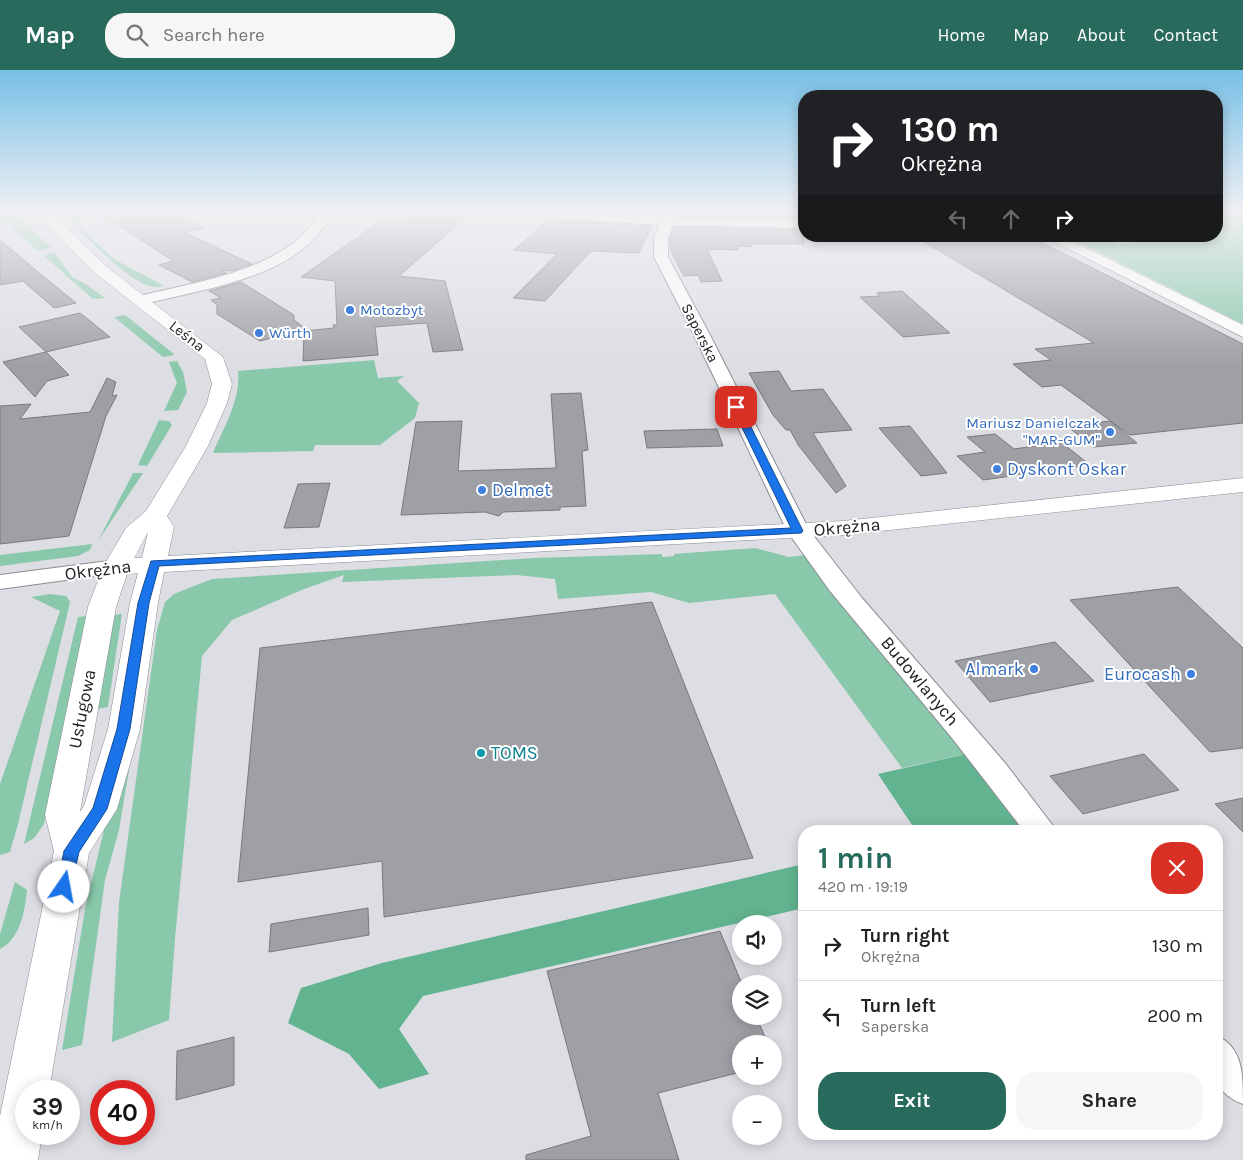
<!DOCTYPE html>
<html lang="en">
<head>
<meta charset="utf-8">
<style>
  body { margin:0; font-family:Karla,sans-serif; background:#f6f6f6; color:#222; height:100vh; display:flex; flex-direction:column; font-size:19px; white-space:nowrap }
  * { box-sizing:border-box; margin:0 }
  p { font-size:16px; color:#767676 }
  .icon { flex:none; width:28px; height:28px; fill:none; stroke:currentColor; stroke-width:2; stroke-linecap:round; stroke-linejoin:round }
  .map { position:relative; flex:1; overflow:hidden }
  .sheet { position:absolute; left:798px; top:755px; width:425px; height:315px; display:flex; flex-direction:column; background:#fff; border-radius:20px; box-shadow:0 2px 12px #0003 }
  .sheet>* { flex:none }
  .guide { position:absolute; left:798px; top:20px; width:425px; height:152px; border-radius:20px; box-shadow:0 2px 12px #0003; background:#202124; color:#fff; overflow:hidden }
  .tools { position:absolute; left:732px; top:845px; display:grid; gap:10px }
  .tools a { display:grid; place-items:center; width:50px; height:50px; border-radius:50%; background:#fff; box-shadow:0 2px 12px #0003; font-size:25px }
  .speed { position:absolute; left:15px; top:1010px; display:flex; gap:10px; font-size:25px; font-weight:700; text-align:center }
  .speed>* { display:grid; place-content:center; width:65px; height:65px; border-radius:50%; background:#fff; box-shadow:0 2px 12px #0003; line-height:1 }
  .speed small { font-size:12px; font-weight:400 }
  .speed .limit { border:8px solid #d22; background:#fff; color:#111 }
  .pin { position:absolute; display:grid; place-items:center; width:42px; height:42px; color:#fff; margin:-21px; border-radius:10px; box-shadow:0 2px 8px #0006 }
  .me { position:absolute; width:55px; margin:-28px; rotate:12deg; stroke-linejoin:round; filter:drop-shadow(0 0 4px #0008) }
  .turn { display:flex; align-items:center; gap:18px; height:105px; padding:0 20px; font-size:22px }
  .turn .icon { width:65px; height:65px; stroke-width:2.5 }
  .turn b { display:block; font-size:35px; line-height:42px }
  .lanes { display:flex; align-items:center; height:48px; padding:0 20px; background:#0003; justify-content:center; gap:25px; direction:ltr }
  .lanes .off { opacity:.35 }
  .round { display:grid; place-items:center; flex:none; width:52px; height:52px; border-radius:20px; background:#f6f6f6 }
  .overview { display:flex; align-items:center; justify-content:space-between; height:85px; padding:0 20px }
  h1 { font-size:30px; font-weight:700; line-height:38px; color:#286b5d }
  .cta { display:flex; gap:10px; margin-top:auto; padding:10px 20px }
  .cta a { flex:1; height:58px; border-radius:20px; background:#286b5d; color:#fff; font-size:20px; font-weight:700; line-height:58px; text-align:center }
  .cta a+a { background:#f6f6f6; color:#222 }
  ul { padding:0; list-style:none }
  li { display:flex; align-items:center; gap:15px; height:70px; padding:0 20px; border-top:1px solid #e0e0e0 }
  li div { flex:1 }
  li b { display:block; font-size:19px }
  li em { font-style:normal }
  header { display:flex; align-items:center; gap:30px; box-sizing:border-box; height:70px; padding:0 25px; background:#286b5d; color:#fff }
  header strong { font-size:24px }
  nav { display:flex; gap:28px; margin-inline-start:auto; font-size:18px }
  .search { width:350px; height:45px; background:#f6f6f6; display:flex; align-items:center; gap:12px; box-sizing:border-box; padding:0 18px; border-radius:20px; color:#767676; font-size:19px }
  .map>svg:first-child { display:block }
  .green { fill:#89c8aa }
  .forest { fill:#62b390 }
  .building { fill:#9fa0a6; stroke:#78797e }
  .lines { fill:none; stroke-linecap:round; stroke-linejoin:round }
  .street-casing { stroke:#8c8c92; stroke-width:2 }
  .secondary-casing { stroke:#8c8c92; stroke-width:1 }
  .street { fill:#fff; fill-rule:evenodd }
  .secondary { fill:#fff; fill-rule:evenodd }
  .route { fill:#1a73e8; stroke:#114b97 }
  .shop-dot { fill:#3f7fe0; stroke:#fff; stroke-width:2 }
  .culture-dot { fill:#0f9aa8; stroke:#fff; stroke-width:2 }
  .labels { text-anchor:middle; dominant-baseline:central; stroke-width:4; stroke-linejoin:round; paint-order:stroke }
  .far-shop-label { font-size:15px; fill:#366cbe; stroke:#fff; text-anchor:start }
  .far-street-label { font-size:15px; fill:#222225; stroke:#fff }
  .shop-label { font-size:18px; fill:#366cbe; stroke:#fff; text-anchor:start }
  .street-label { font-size:18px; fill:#222225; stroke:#fff }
  .culture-label { font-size:18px; fill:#0d838f; stroke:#fff; text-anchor:start }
</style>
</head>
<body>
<header>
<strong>Map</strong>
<div class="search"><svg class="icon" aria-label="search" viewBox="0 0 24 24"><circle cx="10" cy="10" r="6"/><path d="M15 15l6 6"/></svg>Search here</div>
<nav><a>Home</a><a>Map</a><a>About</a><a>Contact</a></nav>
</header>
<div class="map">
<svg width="1243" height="1090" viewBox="0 0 1243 1090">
  <rect width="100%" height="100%" fill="#dddee4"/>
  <!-- green -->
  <g class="green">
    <polygon points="0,143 16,143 51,178 38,181 4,151 0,153"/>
    <path d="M 92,143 L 130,143 L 74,151 L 114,189 L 164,216 C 156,218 149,217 142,213 C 120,202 83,165 67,146 Z"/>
    <polygon points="1216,143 1243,143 1243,254 1066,166 1103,166 1118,174 1138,172 1127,166 1216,166"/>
    <polygon points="54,182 72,207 84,213 105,228 93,229 44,186"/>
    <polygon points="125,245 174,284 174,285 163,287 114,247"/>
    <path d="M 374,290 L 378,308 L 404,306 L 397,311 L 419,333 L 415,348 L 380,375 L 315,375 L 313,381 L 213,383 C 224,357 241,329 238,301 Z"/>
    <polygon points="177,291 183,302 187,322 178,340 164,341 177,313 169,292"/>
    <polygon points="159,350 169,351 172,355 147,396 138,395"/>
    <polygon points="133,403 143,403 98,471"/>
    <polygon points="92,474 90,480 78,486 0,496 0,485"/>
    <polygon points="755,478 789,487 814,484 980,681 902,698 775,524 689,533 651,522 558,529 555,509 516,505 342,512 344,505 304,519 232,550 202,586 175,869 169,950 112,972 119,832 157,560 165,532 174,524 212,509 534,488 662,484 662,487 674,486 674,484"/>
    <polygon points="50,524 66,526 70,532 18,754 10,782 0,785 0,714 60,541 31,527"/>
    <polygon points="122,544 108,637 98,639 114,545"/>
    <polygon points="87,546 44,754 34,768 24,774 78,547"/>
    <polygon points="133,676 119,760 105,810 82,975 62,980 85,839 104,760"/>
    <path d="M 15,812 L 27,820 C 25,841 20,869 0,879 L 0,864 Z"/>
  </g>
  <!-- forest -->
  <g class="forest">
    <polygon points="980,681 1041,761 916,761 878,704"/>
    <polygon points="804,794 804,838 423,926 399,959 429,1004 379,1019 349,984 288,953 301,918 382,893"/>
  </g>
  <!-- building -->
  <g class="building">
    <polygon points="100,143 153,143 153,147 177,143 203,158 184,162 252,194 232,201 222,200 226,203 192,212 159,195 173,191"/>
    <polygon points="424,143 471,143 399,206 445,211 463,280 433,282 427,253 375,257 378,285 303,291 304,261 334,258 333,255 337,255 335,211 301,207 385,148 409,148"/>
    <polygon points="691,143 793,143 797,148 689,146"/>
    <polygon points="548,150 578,152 652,156 639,183 591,181 545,231 513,228 557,184 514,180"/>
    <polygon points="674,157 804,160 804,174 752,174 752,177 738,176 738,180 707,179 722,211 701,212 698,205 684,206 670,179 670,168"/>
    <polygon points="914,166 1029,166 1243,274 1243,353 1130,365 1061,315 1042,317 1013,294 1051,290 1035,279 1094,273"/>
    <polygon points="0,170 43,206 76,233 54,238 23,211 0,215"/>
    <polygon points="241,212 294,245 294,250 306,259 260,271 217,244 217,235 211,230 221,228 209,221"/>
    <polygon points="902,221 950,263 903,267 860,227 880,226 877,223"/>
    <polygon points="80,243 110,267 46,282 69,305 47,311 35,327 3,292 46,282 19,257"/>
    <polygon points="779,301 791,321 823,319 852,360 813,363 846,416 836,423 799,376 790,360 786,360 773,345 749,303"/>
    <polygon points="107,308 116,312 112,326 117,325 106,346 69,466 0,474 0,336 31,334 20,349 90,342"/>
    <polygon points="581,323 588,380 582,381 586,436 560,437 560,440 503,442 499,446 485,442 401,445 416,352 462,351 458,401 556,398 551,324"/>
    <polygon points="1110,351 1137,373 1093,377 1067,356"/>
    <polygon points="910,356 925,375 947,403 921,406 879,358"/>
    <polygon points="717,359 723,376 647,378 644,361"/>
    <polygon points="995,364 1014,379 1061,372 1090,395 983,410 957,386 985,382 967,367"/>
    <polygon points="330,413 319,457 284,458 298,414"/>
    <polygon points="1178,517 1243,578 1243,678 1210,682 1070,530"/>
    <polygon points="652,532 753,788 384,847 382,791 238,812 260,578"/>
    <polygon points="1055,572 1094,611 990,632 955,591"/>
    <polygon points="1144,684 1179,720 1083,744 1050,706"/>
    <polygon points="1243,728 1243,762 1215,734"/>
    <polygon points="368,838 369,865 269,882 271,854"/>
    <polygon points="720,861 742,914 741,946 756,946 768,974 741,974 741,1002 658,1023 679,1090 526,1090 526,1085 591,1066 547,901"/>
    <polygon points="234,967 234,1015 176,1030 177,981"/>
  </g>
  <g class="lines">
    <defs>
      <g id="street">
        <path d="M 321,143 L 334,143 C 326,155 315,169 304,178 C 263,212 191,222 140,235 L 132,230 L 135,227 C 187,214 248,206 292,174 C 304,166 312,153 321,143 Z"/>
        <polygon points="531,143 594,143 664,147 666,143 678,143 676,148 804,150 804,158 673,155 668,168 668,187 710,265 809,460 862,528 1005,693 1057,761 1024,761 952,668 830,521 787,461 694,265 654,187 654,168 660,155 537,147"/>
        <polygon points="116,490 124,492 128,497 124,502 0,519 0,505"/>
        <path d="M 1216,965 C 1243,978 1243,1003 1243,1034 C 1208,1021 1216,997 1216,965 Z"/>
      </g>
      <g id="secondary">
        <path d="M 30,143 L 47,143 L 54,146 L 107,197 L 223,287 L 232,314 L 227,333 L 208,376 L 167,446 L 174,457 L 168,486 L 843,451 L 1243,408 L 1243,422 L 843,465 L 164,502 L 158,533 L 140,659 L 117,739 L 89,783 L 49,1021 L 26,1021 L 26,1064 L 42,1064 L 38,1090 L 0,1090 L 0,1046 L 54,781 L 45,745 L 88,537 L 103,497 L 126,458 L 146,441 L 186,376 L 207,333 L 212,314 L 205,289 L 95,203 L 44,152 ZM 148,462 L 142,488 L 134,488 ZM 138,503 L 130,533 L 108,659 L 84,736 L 80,742 L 116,537 L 127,504 Z"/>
        <polygon points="1043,166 1062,166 1243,255 1243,267"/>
      </g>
    </defs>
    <!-- street casing -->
    <use href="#street" class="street-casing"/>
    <!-- secondary casing -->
    <use href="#secondary" class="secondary-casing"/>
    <!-- street -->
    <use href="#street" class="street"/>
    <!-- secondary -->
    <use href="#secondary" class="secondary"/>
  </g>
  <!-- sky -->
  <linearGradient id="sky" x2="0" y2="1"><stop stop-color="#77c0e7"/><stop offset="0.48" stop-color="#f0f0f3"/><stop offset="1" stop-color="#f0f0f3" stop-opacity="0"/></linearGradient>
  <rect width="1243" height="295" fill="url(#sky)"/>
  <!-- route -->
  <polygon class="route" points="736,334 741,337 803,461 801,463 159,496 149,533 130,659 107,739 79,782 70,821 64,823 59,821 57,817 64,781 93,738 117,659 138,533 151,491 791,458 732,337"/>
  <!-- markers -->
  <g class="shop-dot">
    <circle cx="350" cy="240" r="5"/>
    <circle cx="259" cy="263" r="5"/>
    <circle cx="1110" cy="362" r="5"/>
    <circle cx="997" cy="399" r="5"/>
    <circle cx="482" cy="420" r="5"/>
    <circle cx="1034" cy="599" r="5"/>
    <circle cx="1191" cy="604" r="5"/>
  </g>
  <circle class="culture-dot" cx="481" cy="683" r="5"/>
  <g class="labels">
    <!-- far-shop labels -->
    <g class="far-shop-label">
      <text x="360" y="240">Motozbyt</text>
      <text x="269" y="263">Würth</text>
      <text x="1100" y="353" text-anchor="end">Mariusz Danielczak<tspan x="1100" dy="17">"MAR-GUM"</tspan></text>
    </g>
    <!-- far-street labels -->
    <g class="far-street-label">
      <text transform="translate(700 263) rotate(63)">Saperska</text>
      <text transform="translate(187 266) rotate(38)">Leśna</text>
    </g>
    <!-- shop labels -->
    <g class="shop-label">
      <text x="1007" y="399">Dyskont Oskar</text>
      <text x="492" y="420">Delmet</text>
      <text x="1024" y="599" text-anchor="end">Almark</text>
      <text x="1181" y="604" text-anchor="end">Eurocash</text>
    </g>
    <!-- street labels -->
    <g class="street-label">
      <text transform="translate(847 457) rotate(-5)">Okrężna</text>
      <text transform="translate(98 500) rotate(-7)">Okrężna</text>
      <text transform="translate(920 611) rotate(50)">Budowlanych</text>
      <text transform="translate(82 639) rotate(-79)">Usługowa</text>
    </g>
    <!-- culture labels -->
    <g class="culture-label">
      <text x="491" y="683">TOMS</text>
    </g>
  </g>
</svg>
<div class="tools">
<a><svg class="icon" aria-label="sound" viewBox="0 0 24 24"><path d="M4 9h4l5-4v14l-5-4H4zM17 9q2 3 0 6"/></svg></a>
<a><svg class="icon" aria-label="layers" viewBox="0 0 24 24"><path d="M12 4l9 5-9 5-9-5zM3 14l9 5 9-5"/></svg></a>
<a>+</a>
<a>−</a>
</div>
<div class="speed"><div>39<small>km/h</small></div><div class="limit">40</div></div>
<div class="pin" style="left:736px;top:337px;background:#d93025"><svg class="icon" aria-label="arrive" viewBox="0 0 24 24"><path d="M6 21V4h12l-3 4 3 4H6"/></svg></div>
<svg class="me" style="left:64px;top:817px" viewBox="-20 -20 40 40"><circle r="19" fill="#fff"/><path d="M0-13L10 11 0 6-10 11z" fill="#1a73e8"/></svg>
<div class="guide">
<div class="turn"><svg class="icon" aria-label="right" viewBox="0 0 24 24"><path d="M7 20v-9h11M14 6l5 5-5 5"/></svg><div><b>130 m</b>Okrężna</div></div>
<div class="lanes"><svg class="icon off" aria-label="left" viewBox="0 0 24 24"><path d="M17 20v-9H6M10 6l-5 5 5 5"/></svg><svg class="icon off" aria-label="ahead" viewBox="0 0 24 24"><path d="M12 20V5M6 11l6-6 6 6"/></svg><svg class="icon" aria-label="right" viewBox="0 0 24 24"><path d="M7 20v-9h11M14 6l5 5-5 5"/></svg></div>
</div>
<section class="sheet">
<div class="overview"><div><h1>1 min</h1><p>420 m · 19:19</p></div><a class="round" style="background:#d93025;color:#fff"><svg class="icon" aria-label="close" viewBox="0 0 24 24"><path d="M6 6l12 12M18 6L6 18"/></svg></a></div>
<ul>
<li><svg class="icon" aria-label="right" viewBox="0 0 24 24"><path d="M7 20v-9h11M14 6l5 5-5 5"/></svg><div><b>Turn right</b><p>Okrężna</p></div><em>130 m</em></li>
<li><svg class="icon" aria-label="left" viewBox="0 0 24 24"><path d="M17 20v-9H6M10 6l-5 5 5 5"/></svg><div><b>Turn left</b><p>Saperska</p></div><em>200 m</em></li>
</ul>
<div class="cta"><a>Exit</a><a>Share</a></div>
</section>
</div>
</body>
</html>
